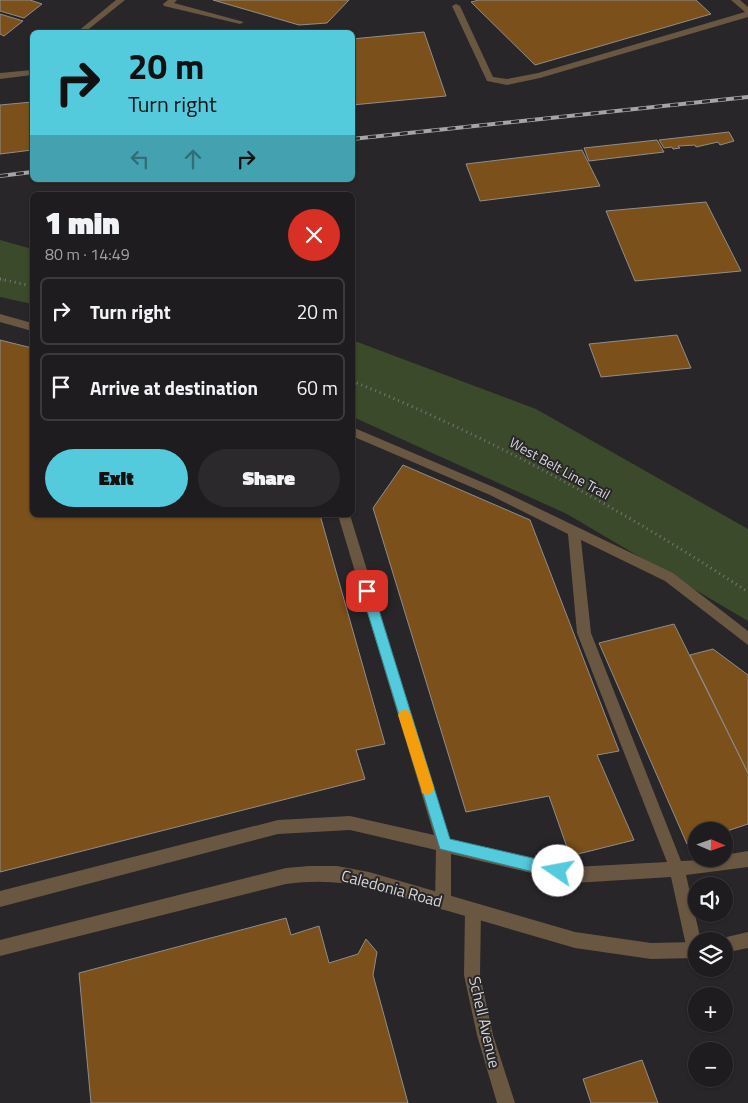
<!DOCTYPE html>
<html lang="en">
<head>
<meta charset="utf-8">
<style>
  body { margin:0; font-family:"Titillium Web",sans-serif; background:#2b292c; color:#f1f3f6; height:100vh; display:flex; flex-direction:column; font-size:19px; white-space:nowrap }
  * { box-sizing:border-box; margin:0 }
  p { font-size:16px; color:#a1a1a4 }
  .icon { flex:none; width:28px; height:28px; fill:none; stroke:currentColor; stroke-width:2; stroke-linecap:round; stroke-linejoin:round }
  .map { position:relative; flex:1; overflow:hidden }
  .panel { position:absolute; left:30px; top:192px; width:325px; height:325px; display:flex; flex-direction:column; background:#1e1c1f; border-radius:8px; box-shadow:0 1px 4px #0004,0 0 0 1px #3c3a3d }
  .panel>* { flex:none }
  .top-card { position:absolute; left:30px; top:30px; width:325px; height:152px; border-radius:8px; box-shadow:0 1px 4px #0004,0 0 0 1px #3c3a3d; background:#54cadd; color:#111; overflow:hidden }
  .needle { width:32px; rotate:92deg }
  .controls { position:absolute; left:688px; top:822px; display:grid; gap:10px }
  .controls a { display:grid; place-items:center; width:45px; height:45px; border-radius:50%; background:#1e1c1f; box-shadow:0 1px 4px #0004,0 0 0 1px #3c3a3d; font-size:25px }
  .pin { position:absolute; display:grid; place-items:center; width:42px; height:42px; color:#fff; margin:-21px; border-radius:10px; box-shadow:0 2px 8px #0006 }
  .me { position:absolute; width:55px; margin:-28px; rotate:282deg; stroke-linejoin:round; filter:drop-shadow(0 0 4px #0008) }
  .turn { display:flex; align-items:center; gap:18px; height:105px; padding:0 15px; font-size:22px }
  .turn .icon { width:65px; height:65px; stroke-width:2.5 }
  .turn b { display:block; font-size:35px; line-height:42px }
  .lanes { display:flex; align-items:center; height:48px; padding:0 15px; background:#0003; justify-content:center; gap:25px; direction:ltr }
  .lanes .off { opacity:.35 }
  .round { display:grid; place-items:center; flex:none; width:52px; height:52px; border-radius:26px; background:#2b292c }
  .headline { display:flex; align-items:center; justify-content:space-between; height:85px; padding:0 15px }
  h1 { font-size:30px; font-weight:800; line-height:38px }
  .button { display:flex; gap:10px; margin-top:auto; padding:10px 15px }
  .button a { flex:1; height:58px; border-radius:30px; background:#54cadd; color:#111; font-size:20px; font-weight:800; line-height:58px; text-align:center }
  .button a+a { background:#2b292c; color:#f1f3f6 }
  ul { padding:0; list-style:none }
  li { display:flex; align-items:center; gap:15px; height:68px; margin:0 10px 8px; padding:0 5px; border:2px solid #3c3a3d; border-radius:8px }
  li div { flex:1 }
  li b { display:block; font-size:19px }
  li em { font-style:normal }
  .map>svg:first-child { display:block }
  .green { fill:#3a4a2a }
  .building { fill:#7b501b; stroke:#908d8a }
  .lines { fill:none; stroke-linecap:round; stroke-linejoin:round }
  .path-far1 { stroke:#777678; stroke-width:2.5; stroke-dasharray:0.5 2.5; stroke-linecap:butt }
  .path { stroke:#777678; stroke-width:3; stroke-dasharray:1 4; stroke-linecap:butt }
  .service { fill:#695742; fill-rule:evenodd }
  .minor { fill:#695742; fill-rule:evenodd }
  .tertiary { fill:#695742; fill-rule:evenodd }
  .rail-casing { stroke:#a6a5a6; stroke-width:4 }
  .rail { stroke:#282629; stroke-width:2.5; stroke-dasharray:8; stroke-linecap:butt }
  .route { fill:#54cadd; stroke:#378390 }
  .slow { fill:#f59e0b }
  .labels { text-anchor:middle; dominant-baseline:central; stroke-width:4; stroke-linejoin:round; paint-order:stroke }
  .street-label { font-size:14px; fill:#d7d6d7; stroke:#282629 }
  .near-street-label { font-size:16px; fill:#d7d6d7; stroke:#282629 }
</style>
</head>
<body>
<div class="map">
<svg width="748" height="1103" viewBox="0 0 748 1103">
  <rect width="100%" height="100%" fill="#282629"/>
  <!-- green -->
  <g class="green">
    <polygon points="0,240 32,249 32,304 0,297"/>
    <polygon points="352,340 536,409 748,529 748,621 567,514 353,417"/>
  </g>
  <!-- building -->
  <g class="building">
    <polygon points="0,0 30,0 42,4 24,18 0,11"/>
    <polygon points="213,0 349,0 327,23 299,25"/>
    <polygon points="479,0 696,0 711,14 535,65 471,2"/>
    <polygon points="0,14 23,21 4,36 0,34"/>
    <polygon points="424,32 446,96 352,105 352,39"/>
    <polygon points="32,102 32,150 0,154 0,105"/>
    <polygon points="729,132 734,141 720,145 718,142 696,147 695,145 678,146 680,148 673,149 672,147 664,148 659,140"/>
    <polygon points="657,140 664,152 589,161 584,148"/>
    <polygon points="582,150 600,186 480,201 466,164"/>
    <polygon points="706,202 741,271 635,281 606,211"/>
    <polygon points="677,335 691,368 601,377 589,344"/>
    <polygon points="0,340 32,348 32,515 320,515 385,744 356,750 365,779 0,872"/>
    <polygon points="403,465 530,520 619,751 597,755 634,840 570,856 549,796 466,812 373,508"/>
    <polygon points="674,624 748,773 748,824 724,832 696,831 696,841 687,844 599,643"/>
    <polygon points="713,649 748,675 748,773 690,655"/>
    <polygon points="286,918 291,935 319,926 329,963 358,954 366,939 377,952 373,975 408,1103 91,1103 79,973"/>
    <polygon points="642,1060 658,1103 591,1103 583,1079"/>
  </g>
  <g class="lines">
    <!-- path-far1 -->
    <polyline class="path-far1" points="0,279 4,280"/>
    <!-- path -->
    <g class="path">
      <polyline points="0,279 32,286"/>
      <path d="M 352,381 C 492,438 622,509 748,592"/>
    </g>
    <!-- service -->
    <g class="service">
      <polygon points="168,0 177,0 174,3 244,22 240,24 164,6 163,4"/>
      <polygon points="731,0 740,0 748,7 748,17 540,78 507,85 487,81 452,6 456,4 460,6 493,77 507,79 538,73 745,12"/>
      <polygon points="0,314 32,323 32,331 0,322"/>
      <polygon points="352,427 498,489 673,573 748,631 748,645 665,581 581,540 591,633 681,861 724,859 724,855 748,851 748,867 686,875 701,941 696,941 696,957 689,956 687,950 671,877 574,883 451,854 451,902 448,907 443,910 438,907 435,902 436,850 350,830 278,834 0,907 0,891 278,820 350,816 434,835 338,515 350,515 450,839 574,867 667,862 577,633 568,534 490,495 352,436"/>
    </g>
    <!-- minor -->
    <g class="minor">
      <polygon points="116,0 125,0 85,32 77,32"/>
      <polygon points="32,70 32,75 0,79 0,73"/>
      <polygon points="473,903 478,906 481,911 480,975 493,1035 515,1103 497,1103 477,1035 464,975 465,911 468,906"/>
    </g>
    <!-- tertiary -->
    <g class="tertiary">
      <path d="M 309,866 L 337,866 L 369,872 L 575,932 L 651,943 L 696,942 L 696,958 L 651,959 L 575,948 L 369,888 C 341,881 315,880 286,884 L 0,956 L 0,940 L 286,868 Z"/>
      <polygon points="748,932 748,948 724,953 724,941 718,941 718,939"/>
    </g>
    <defs>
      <g id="rail">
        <polyline points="352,139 748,97"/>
        <polyline points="0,176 32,172"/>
      </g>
    </defs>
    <!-- rail casing -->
    <use href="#rail" class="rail-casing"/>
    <!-- rail -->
    <use href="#rail" class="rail"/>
  </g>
  <!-- route -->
  <polygon class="route" points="367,586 373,591 450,839 558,864 563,866 565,871 563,876 558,878 440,849 361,591"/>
  <!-- slow -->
  <polygon class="slow" points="405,710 409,711 411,715 434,788 432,793 427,795 422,793 421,788 398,715 400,711"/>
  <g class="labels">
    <!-- street labels -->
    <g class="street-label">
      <text transform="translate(560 468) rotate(29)">West Belt Line Trail</text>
    </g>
    <!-- near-street labels -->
    <g class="near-street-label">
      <text transform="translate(392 888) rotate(15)">Caledonia Road</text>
      <text transform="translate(485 1022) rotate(77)">Schell Avenue</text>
    </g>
  </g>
</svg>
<div class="controls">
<a><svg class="needle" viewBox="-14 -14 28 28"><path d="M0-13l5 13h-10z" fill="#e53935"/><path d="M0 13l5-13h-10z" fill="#a1a1a4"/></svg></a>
<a><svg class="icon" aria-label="sound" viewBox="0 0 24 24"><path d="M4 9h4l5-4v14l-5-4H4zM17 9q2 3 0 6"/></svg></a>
<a><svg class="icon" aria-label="layers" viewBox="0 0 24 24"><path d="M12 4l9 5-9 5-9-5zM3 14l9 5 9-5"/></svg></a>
<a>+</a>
<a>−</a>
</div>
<div class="pin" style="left:367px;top:591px;background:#d93025"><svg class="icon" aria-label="arrive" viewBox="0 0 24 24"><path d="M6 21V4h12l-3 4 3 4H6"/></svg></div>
<svg class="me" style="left:558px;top:871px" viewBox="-20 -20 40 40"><circle r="19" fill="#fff"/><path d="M0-13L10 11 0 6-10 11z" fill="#54cadd"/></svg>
<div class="top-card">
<div class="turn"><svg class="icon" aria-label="right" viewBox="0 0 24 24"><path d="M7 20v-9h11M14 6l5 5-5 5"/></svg><div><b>20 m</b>Turn right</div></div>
<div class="lanes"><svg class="icon off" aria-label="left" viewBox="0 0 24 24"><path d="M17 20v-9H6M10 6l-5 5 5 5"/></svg><svg class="icon off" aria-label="ahead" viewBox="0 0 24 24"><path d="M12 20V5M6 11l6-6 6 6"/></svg><svg class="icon" aria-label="right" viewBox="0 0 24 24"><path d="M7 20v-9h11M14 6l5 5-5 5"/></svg></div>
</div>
<section class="panel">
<div class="headline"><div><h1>1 min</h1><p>80 m · 14:49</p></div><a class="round" style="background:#d93025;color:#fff"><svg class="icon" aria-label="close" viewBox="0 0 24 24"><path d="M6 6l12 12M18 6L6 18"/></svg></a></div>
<ul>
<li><svg class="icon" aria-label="right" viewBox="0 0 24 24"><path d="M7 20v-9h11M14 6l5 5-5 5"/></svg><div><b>Turn right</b></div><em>20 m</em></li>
<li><svg class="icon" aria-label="arrive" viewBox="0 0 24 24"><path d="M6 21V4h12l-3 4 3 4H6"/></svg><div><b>Arrive at destination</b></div><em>60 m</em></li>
</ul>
<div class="button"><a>Exit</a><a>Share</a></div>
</section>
</div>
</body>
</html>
